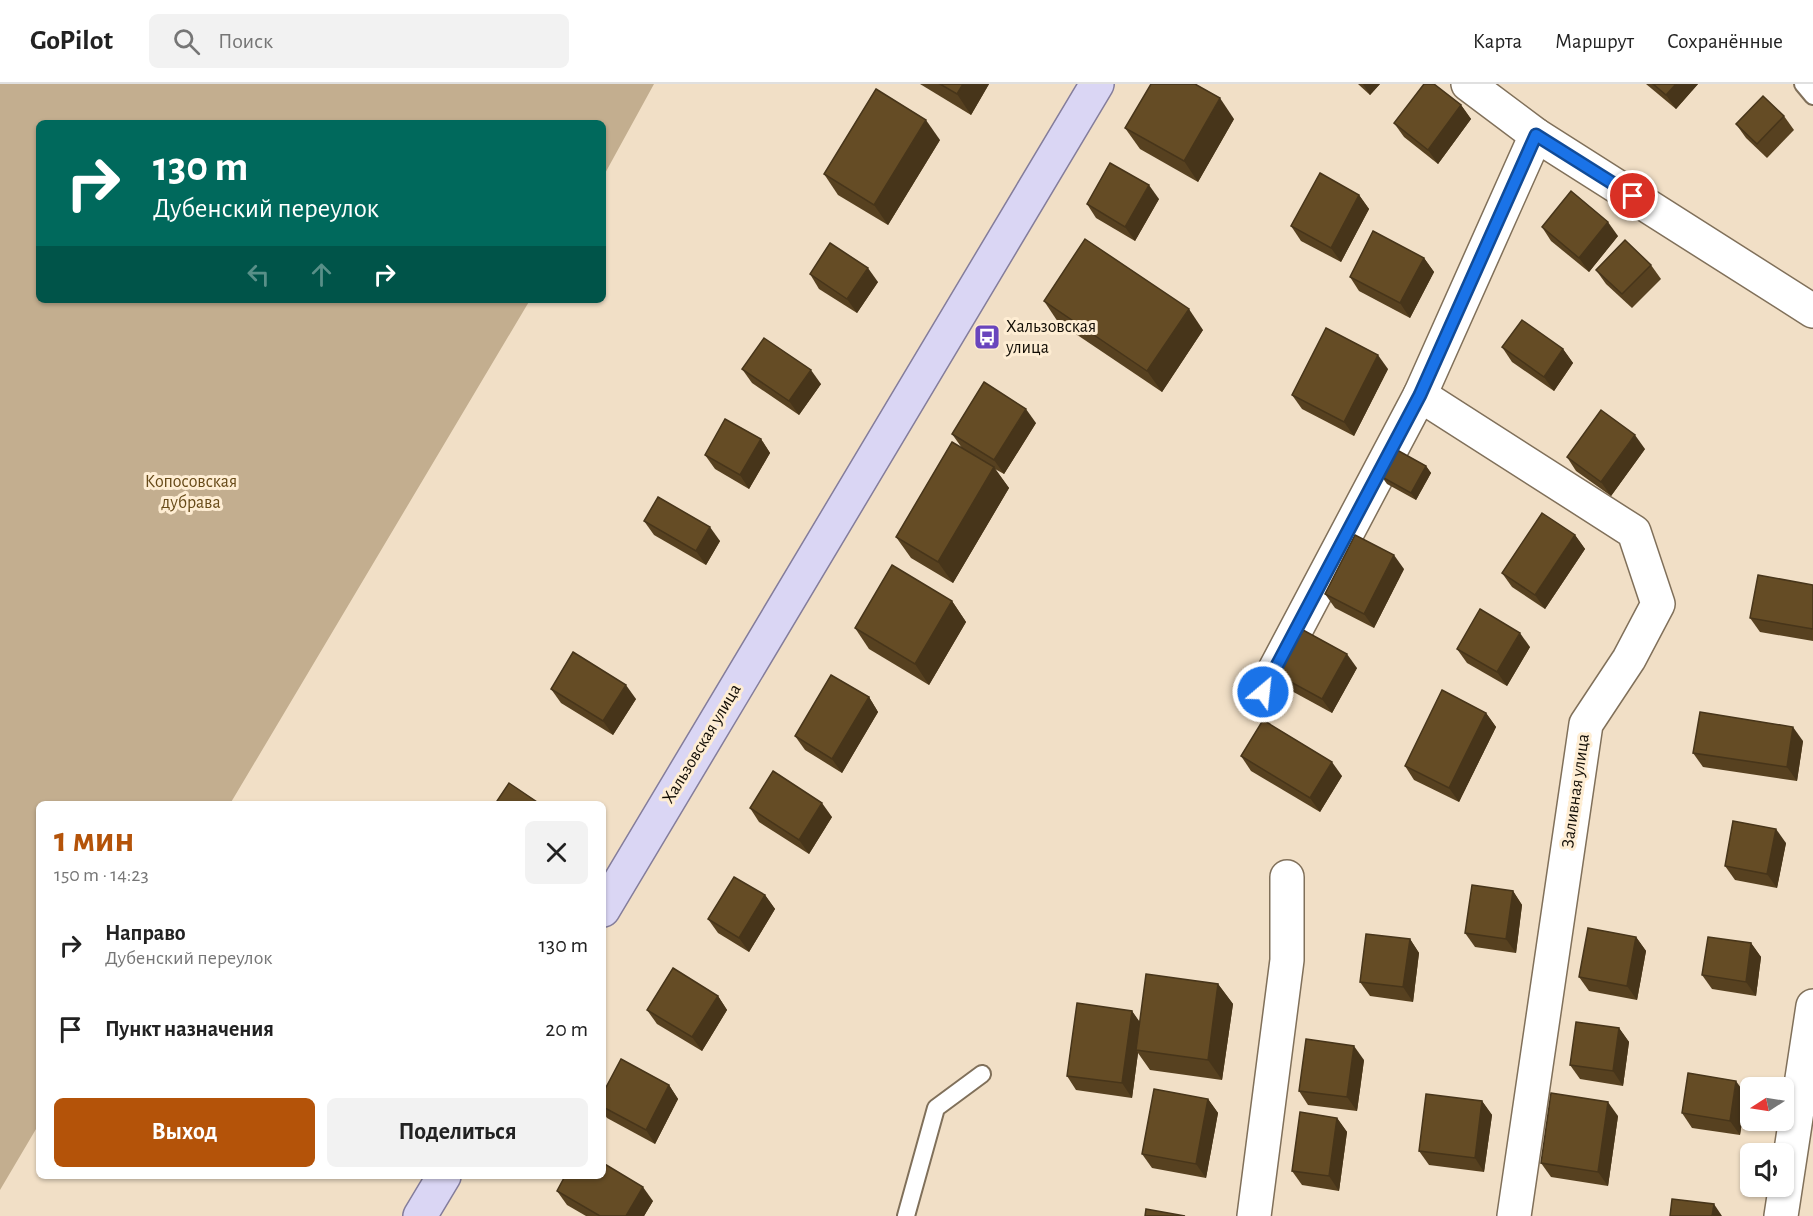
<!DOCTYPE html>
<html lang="ru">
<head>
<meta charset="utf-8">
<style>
  body { margin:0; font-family:"Alegreya Sans",sans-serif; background:#f2f2f2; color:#222; height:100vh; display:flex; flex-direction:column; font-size:22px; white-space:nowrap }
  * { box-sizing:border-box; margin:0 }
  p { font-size:20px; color:#767676 }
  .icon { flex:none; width:33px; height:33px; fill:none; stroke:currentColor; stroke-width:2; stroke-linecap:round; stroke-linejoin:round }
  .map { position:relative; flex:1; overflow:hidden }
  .details { position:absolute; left:36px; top:717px; width:570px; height:378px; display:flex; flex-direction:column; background:#fff; border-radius:9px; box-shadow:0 2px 4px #0004 }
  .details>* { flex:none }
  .top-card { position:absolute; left:36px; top:36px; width:570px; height:183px; border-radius:9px; box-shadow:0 2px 4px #0004; background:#00695c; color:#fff; overflow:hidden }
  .needle { width:39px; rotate:258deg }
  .tools { position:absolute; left:1740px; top:993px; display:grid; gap:12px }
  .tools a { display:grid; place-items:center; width:54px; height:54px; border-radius:9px; background:#fff; box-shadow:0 2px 4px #0004; font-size:30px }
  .pin { position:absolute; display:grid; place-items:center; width:51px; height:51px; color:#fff; margin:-26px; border:3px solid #fff; border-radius:50%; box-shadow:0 2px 6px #0007 }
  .me { position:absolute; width:66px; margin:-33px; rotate:28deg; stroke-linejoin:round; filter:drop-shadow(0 0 4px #0008) }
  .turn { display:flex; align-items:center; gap:21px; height:126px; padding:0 18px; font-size:27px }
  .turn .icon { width:78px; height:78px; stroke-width:2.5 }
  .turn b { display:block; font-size:42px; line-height:51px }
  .lanes { display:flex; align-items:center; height:57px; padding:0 18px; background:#0003; justify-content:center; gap:30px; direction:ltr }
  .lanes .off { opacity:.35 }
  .round { display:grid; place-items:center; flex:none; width:63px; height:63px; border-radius:9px; background:#f2f2f2 }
  .headline { display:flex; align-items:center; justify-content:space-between; height:102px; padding:0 18px }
  h1 { font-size:36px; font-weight:700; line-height:45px; color:#b45309 }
  .action { display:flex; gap:12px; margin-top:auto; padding:12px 18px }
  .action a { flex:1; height:69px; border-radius:9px; background:#b45309; color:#fff; font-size:24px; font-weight:700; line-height:69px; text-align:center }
  .action a+a { background:#f2f2f2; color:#222 }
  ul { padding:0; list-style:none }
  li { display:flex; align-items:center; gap:18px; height:84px; padding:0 18px }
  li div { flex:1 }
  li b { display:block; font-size:22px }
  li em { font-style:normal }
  header { display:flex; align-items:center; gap:36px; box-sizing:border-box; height:84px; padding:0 30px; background:#fff; border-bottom:2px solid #e0e0e0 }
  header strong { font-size:28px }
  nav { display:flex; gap:33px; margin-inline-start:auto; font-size:21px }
  .search { width:420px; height:54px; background:#f2f2f2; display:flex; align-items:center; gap:15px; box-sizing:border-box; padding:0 21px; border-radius:9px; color:#767676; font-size:22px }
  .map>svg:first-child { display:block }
  .green { fill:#c3ae8f }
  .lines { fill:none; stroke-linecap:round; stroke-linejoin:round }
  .lane-casing { stroke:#80705a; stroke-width:20 }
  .street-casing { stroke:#80705a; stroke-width:36 }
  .primary-casing { stroke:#847d9b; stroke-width:36 }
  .lane { stroke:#fff; stroke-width:16 }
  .street { stroke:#fff; stroke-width:33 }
  .primary { stroke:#dad6f4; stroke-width:33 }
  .wall { fill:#574120 }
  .shaded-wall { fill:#47351a }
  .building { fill:#654c25; stroke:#47351a; stroke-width:1.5 }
  .route-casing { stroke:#114b97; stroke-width:15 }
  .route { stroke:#1a73e8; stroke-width:10 }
  .labels { text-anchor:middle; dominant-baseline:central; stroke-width:6; stroke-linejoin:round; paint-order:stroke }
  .poi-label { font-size:18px; fill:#110c04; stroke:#feedd3; text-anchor:start }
  .park-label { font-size:18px; fill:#674a18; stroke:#feedd3 }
  .street-label { font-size:18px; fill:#110c04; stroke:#feedd3 }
</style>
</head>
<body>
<header>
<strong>GoPilot</strong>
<div class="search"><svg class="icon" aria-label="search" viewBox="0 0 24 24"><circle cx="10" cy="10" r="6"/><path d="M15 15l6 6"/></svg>Поиск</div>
<nav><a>Карта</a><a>Маршрут</a><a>Сохранённые</a></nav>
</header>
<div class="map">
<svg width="1813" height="1132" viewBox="0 0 1813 1132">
  <rect width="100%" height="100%" fill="#f1dfc6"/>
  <!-- green -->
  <polygon class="green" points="0,0 654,0 603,93 603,39 39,39 39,216 530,216 230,720 39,720 39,1040 0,1106"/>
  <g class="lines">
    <defs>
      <g id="lane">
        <polyline points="1803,0 1813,12"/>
        <polyline points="906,1132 936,1024 982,990"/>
      </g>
      <g id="street">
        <polyline points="1468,0 1536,51 1813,227"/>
        <polyline points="1420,311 1634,448 1658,520 1629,575 1586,640 1514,1132"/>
        <polyline points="1263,608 1420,311 1536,51"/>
        <polyline points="1254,1132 1287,876 1287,793"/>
        <polyline points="1781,1132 1813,922"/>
      </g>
      <g id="primary">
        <polyline points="603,826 1097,0"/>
        <polyline points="420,1132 444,1092"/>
      </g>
    </defs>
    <!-- lane casing -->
    <use href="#lane" class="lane-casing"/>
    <!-- street casing -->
    <use href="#street" class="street-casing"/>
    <!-- primary casing -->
    <use href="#primary" class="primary-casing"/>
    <!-- lane -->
    <use href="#lane" class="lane"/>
    <!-- street -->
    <use href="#street" class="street"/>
    <!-- primary -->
    <use href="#primary" class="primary"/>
  </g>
  <!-- wall -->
  <g class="wall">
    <polygon points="920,0 989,0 971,31"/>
    <polygon points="1358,0 1380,0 1370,11"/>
    <polygon points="1646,0 1698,0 1676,25"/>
    <polygon points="1461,21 1471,35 1438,80 1404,53 1394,39"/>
    <polygon points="1784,32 1794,46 1767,74 1746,54 1736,40"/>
    <polygon points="1234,35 1198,98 1140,65 1125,44"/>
    <polygon points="940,56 888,141 838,111 824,90"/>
    <polygon points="1359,111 1369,125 1341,178 1301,157 1291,142"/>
    <polygon points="1159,115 1135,157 1096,134 1087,120"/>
    <polygon points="1542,143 1618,152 1589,188 1551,157"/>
    <polygon points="1424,174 1434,188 1410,234 1359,207 1350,193"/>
    <polygon points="1651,181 1661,195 1632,224 1606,200 1596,186"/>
    <polygon points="810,190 878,198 857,229 819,205"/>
    <polygon points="1044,217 1203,246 1162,308 1058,238"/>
    <polygon points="1502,263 1563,265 1573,279 1554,307 1512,278"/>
    <polygon points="742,285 821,300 799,331 752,299"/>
    <polygon points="1388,285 1354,352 1302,325 1292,311"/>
    <polygon points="1036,339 1004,390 995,385 1009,404 953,499 911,474 896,453 962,364 952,350"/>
    <polygon points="761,355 770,369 749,405 715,385 705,371"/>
    <polygon points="1645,365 1611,412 1576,387 1567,373"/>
    <polygon points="1426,382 1431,389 1416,416 1387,400 1382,393"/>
    <polygon points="644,437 720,457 706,481 654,451"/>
    <polygon points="1575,451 1585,465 1545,525 1512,503 1502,489"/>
    <polygon points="1404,485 1374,544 1335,524 1325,510"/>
    <polygon points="1813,501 1813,557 1760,548 1750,534"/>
    <polygon points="952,517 966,538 929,601 869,565 855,544"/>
    <polygon points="1530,563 1507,602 1467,579 1457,565"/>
    <polygon points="1357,584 1332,629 1288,605 1278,591"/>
    <polygon points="551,605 636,615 613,651 561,619"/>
    <polygon points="869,613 878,628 842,689 805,666 795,652"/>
    <polygon points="1486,629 1496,643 1459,718 1414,696 1405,682"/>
    <polygon points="1803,657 1797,697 1703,683 1693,669"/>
    <polygon points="1241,672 1342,692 1320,728 1251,687"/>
    <polygon points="750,724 832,733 809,770 759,738"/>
    <polygon points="1786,759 1777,804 1735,796 1725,782"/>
    <polygon points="1513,807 1522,821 1516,869 1475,863 1465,849"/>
    <polygon points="765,811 775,825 749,868 718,849 708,835"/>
    <polygon points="1636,853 1646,867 1637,916 1589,907 1579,893"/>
    <polygon points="1410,855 1419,869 1413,918 1370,912 1360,898"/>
    <polygon points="1751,859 1761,873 1756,912 1712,905 1702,891"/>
    <polygon points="1218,900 1233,920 1222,996 1150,986 1138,969 1132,1014 1076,1006 1067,992 1132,927 1139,938"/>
    <polygon points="718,912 727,926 702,967 657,940 647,926"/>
    <polygon points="1619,944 1629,958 1623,1002 1580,995 1570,981"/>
    <polygon points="1364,976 1357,1027 1308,1021 1299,1007"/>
    <polygon points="669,1001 678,1015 655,1060 607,1034 603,1028 603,1023"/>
    <polygon points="1746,1011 1740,1051 1692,1044 1682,1029"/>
    <polygon points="1208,1015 1218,1029 1206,1094 1152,1084 1142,1070"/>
    <polygon points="1482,1017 1492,1031 1484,1088 1429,1081 1419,1067"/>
    <polygon points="1618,1032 1608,1102 1551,1093 1541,1079"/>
    <polygon points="1337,1034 1347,1048 1339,1107 1302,1101 1292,1087"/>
    <polygon points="557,1107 653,1117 644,1132 586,1132 567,1121"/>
  </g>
  <!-- shaded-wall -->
  <g class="shaded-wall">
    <polygon points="963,0 989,0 971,31 957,10"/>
    <polygon points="1363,0 1380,0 1370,11"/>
    <polygon points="1676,0 1698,0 1676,25 1666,11"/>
    <polygon points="1220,14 1234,35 1198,98 1184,77"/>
    <polygon points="1461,21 1471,35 1438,80 1428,66"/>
    <polygon points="926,36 940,56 888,141 874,121"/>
    <polygon points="1149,101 1159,115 1135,157 1125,143"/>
    <polygon points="1359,111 1369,125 1341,178 1331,164"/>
    <polygon points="1608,138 1618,152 1589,188 1579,174"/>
    <polygon points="1424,174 1434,188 1410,234 1400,219"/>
    <polygon points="868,184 878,198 857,229 847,215"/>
    <polygon points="1189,225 1203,246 1162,308 1147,287"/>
    <polygon points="1563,265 1573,279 1554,307 1544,293"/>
    <polygon points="1378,271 1388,285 1354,352 1344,338"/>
    <polygon points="811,286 821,300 799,331 789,317"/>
    <polygon points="1026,325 1036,339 1004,390 994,376"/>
    <polygon points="1635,351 1645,365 1611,412 1601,398"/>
    <polygon points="761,355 770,369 749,405 740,391"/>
    <polygon points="1426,382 1431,389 1416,416 1411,409"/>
    <polygon points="994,383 1009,404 953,499 938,478"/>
    <polygon points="710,443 720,457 706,481 696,467"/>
    <polygon points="1575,451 1585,465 1545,525 1535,511"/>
    <polygon points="1394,471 1404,485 1374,544 1364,530"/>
    <polygon points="952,517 966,538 929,601 915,580"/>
    <polygon points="1520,549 1530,563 1507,602 1497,588"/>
    <polygon points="1347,570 1357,584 1332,629 1322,615"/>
    <polygon points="626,601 636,615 613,651 603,637"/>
    <polygon points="869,613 878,628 842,689 832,675"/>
    <polygon points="1486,629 1496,643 1459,718 1449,704"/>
    <polygon points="1793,643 1803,657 1797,697 1787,683"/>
    <polygon points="1332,678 1342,692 1320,728 1310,714"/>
    <polygon points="822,719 832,733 809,770 799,756"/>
    <polygon points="1776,745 1786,759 1777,804 1767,790"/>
    <polygon points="1513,807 1522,821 1516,869 1506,855"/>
    <polygon points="765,811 775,825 749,868 739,854"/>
    <polygon points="1636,853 1646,867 1637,916 1627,902"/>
    <polygon points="1410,855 1419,869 1413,918 1403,903"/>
    <polygon points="1751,859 1761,873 1756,912 1746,898"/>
    <polygon points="1218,900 1233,920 1222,996 1208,976"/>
    <polygon points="718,912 727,926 702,967 692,953"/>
    <polygon points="1132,927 1142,941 1136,966 1138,969 1132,1014 1122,999"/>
    <polygon points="1619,944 1629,958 1623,1002 1613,987"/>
    <polygon points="1354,962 1364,976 1357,1027 1347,1013"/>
    <polygon points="1736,997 1746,1011 1740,1051 1730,1037"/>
    <polygon points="669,1001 678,1015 655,1060 646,1046"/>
    <polygon points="1208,1015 1218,1029 1206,1094 1196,1080"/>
    <polygon points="1482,1017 1492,1031 1484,1088 1475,1074"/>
    <polygon points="1608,1018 1618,1032 1608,1102 1598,1088"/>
    <polygon points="1337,1034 1347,1048 1339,1107 1329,1092"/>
    <polygon points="643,1103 653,1117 644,1132 626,1132"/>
    <polygon points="1714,1120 1722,1132 1712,1132"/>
  </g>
  <!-- building -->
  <g class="building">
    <polygon points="940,0 963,0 957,10"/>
    <polygon points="1151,0 1195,0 1220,14 1184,77 1125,44"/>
    <polygon points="1424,0 1434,0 1461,21 1428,66 1394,39"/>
    <polygon points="1653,0 1676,0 1666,11"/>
    <polygon points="876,5 926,36 874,121 824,90"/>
    <polygon points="1763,12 1784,32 1757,60 1736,40"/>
    <polygon points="1110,79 1149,101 1125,143 1087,120"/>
    <polygon points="1320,89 1359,111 1331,164 1291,142"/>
    <polygon points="1571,107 1608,138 1579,174 1542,143"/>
    <polygon points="1373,147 1424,174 1400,219 1350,193"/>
    <polygon points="1085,155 1189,225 1147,287 1044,217"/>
    <polygon points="1625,156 1651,181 1622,210 1596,186"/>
    <polygon points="830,159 868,184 847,215 810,190"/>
    <polygon points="1522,236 1563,265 1544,293 1502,263"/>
    <polygon points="1326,244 1378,271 1344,338 1292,311"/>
    <polygon points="764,254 811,286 789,317 742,285"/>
    <polygon points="984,298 1026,325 994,376 952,350"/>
    <polygon points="1601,326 1635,351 1601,398 1567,373"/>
    <polygon points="725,335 761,355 740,391 705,371"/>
    <polygon points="952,358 994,383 938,478 896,453"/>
    <polygon points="1397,366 1426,382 1411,409 1382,393"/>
    <polygon points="658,413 710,443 696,467 644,437"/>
    <polygon points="1542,429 1575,451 1535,511 1502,489"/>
    <polygon points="1355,451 1394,471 1364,530 1325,510"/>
    <polygon points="892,481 952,517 915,580 855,544"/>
    <polygon points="1758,491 1813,501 1813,545 1750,534"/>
    <polygon points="1480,525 1520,549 1497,588 1457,565"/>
    <polygon points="1303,546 1347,570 1322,615 1278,591"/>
    <polygon points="573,568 626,601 603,637 551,605"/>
    <polygon points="831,591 869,613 832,675 795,652"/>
    <polygon points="1442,606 1486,629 1449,704 1405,682"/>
    <polygon points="1700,628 1793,643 1787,683 1693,669"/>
    <polygon points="1263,636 1332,678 1310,714 1241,672"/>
    <polygon points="773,687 822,719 799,756 750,724"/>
    <polygon points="509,699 540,720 495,720"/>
    <polygon points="1733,737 1776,745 1767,790 1725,782"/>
    <polygon points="734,793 765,811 739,854 708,835"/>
    <polygon points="1472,801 1513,807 1506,855 1465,849"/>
    <polygon points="1588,844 1636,853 1627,902 1579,893"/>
    <polygon points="1366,850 1410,855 1403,903 1360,898"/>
    <polygon points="1708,853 1751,859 1746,898 1702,891"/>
    <polygon points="673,884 718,912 692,953 647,926"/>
    <polygon points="1146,890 1218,900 1208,976 1136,966"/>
    <polygon points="1077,919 1132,927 1122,999 1067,992"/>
    <polygon points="1576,938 1619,944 1613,987 1570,981"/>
    <polygon points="1306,955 1354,962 1347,1013 1299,1007"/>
    <polygon points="621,975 669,1001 646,1046 603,1023 603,1009"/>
    <polygon points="1688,989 1736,997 1730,1037 1682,1029"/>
    <polygon points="1154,1005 1208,1015 1196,1080 1142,1070"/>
    <polygon points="1551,1009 1608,1018 1598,1088 1541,1079"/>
    <polygon points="1426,1010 1482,1017 1475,1074 1419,1067"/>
    <polygon points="1300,1028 1337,1034 1329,1092 1292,1087"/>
    <polygon points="603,1079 643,1103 626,1132 600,1132 557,1107 565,1092 603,1092"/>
    <polygon points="1672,1115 1714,1120 1712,1132 1670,1132"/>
    <polygon points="1146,1125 1185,1132 1145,1132"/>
  </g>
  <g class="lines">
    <defs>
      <polyline id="route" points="1263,608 1420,311 1536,51 1633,112"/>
    </defs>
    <!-- route casing -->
    <use href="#route" class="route-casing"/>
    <!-- route -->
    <use href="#route" class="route"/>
  </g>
  <!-- icons -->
  <defs>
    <symbol id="bus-square" viewBox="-11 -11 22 22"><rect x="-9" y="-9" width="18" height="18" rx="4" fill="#6945bd" stroke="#feedd3"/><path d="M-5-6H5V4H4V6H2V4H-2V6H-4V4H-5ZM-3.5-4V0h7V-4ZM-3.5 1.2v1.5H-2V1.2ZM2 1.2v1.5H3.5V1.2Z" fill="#fff"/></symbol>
  </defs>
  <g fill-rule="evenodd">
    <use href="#bus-square" x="972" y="238" width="30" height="30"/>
  </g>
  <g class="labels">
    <!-- poi labels -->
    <g class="poi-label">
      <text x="1006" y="243">Хальзовская<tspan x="1006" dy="21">улица</tspan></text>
    </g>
    <!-- park labels -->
    <g class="park-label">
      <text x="191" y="398">Копосовская<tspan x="191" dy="21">дубрава</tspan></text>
    </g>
    <!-- street labels -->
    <g class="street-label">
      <text transform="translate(702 660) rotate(-59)">Хальзовская улица</text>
      <text transform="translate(1576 707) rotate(-82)">Заливная улица</text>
    </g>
  </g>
</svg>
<div class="tools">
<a><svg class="needle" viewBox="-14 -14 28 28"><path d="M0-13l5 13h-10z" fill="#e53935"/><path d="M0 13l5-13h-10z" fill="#767676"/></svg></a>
<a><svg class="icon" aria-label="sound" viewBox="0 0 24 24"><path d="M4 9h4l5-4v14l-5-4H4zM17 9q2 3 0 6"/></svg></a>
</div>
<div class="pin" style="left:1633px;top:112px;background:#d93025"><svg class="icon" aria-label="arrive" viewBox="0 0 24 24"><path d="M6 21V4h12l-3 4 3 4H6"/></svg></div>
<svg class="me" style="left:1263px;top:608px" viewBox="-20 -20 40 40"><circle r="17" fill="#1a73e8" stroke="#fff" stroke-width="3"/><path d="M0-11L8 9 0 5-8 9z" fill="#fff"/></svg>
<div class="top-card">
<div class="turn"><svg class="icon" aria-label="right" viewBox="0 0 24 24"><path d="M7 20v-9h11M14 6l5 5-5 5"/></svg><div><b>130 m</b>Дубенский переулок</div></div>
<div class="lanes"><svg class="icon off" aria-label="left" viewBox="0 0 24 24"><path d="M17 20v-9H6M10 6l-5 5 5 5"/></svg><svg class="icon off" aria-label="ahead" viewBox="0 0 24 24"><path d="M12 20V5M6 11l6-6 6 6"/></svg><svg class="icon" aria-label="right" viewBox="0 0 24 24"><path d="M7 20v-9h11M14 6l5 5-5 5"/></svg></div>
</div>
<section class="details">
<div class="headline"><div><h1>1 мин</h1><p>150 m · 14:23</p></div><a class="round"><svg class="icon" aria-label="close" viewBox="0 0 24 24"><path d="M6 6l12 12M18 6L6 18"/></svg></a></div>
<ul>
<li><svg class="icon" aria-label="right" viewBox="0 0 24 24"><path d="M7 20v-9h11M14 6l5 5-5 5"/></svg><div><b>Направо</b><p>Дубенский переулок</p></div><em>130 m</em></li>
<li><svg class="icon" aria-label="arrive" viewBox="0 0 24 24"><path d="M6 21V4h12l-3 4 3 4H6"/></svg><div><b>Пункт назначения</b></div><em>20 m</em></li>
</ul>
<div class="action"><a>Выход</a><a>Поделиться</a></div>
</section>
</div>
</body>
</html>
